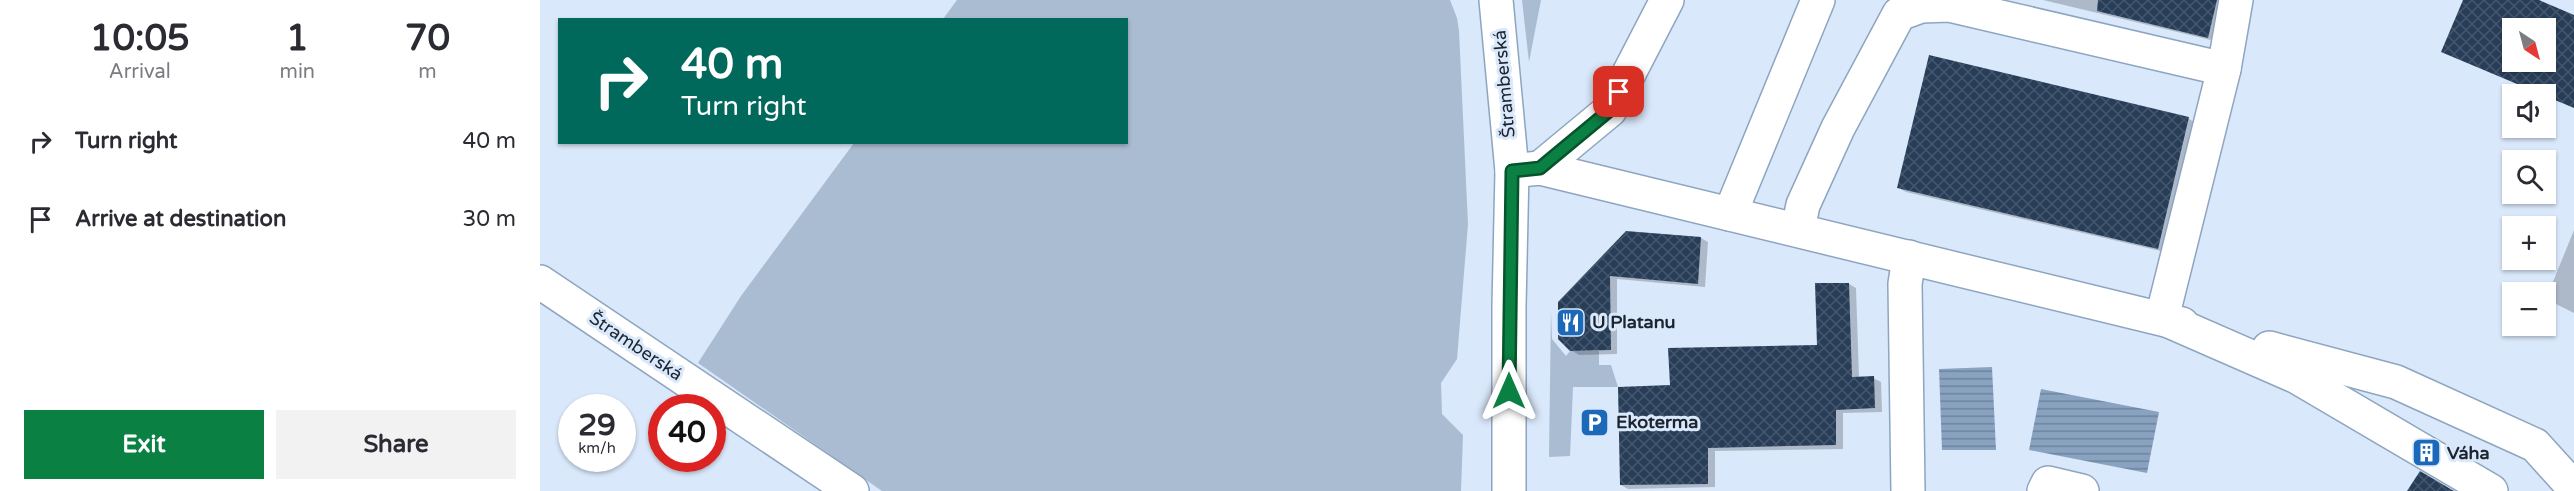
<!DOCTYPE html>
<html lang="en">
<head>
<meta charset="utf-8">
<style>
  body { margin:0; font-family:"Varela Round",sans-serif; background:#f2f2f3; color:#2b2b33; height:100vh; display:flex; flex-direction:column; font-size:22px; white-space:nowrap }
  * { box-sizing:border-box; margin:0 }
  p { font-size:20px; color:#7c7c81 }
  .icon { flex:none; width:33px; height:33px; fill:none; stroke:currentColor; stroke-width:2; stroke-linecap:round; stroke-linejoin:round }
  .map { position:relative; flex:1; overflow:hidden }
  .panel { display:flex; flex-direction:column; background:#fff; width:540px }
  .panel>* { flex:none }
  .guide { position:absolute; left:18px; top:18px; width:570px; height:126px; border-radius:0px; box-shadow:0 2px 4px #0004; background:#00695c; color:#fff; overflow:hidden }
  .needle { width:39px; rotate:144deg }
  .buttons { position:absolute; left:1962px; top:18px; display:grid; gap:12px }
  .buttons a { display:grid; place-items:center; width:54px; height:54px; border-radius:0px; background:#fff; box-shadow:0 2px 4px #0004; font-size:30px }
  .speed { position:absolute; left:18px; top:394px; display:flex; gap:12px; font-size:30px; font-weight:700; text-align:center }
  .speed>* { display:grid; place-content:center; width:78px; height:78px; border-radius:50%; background:#fff; box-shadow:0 2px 4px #0004; line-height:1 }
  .speed small { font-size:15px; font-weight:400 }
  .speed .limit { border:9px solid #d22; background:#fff; color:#111 }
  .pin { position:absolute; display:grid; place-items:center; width:51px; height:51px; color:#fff; margin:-26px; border-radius:12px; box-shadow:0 3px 9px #0006 }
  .me { position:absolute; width:66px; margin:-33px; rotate:0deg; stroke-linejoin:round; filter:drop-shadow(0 0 4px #0008) }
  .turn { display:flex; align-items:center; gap:21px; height:126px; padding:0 24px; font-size:27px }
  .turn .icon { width:78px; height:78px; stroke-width:2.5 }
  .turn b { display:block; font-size:42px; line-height:51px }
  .eta { display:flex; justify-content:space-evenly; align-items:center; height:102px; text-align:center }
  .eta b { font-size:36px; font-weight:800; line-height:42px }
  .cta { display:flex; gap:12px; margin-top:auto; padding:12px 24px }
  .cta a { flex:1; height:69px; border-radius:0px; background:#0b8043; color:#fff; font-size:24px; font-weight:800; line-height:69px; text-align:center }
  .cta a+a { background:#f2f2f3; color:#2b2b33 }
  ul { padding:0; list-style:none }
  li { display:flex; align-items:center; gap:18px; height:78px; padding:0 24px }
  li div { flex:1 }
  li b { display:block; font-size:22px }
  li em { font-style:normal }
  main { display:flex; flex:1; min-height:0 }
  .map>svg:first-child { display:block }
  .green { fill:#aabcd2 }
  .water { fill:url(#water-rules) }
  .shadow { fill:#0003; fill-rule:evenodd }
  .building { fill:url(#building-cross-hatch); fill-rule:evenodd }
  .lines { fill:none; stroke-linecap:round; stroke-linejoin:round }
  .minor-casing { stroke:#8da5c0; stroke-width:36 }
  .minor { stroke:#fff; stroke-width:33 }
  .route-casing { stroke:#07532c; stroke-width:15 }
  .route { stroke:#0b8043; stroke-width:10 }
  .labels { text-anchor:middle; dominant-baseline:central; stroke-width:6; stroke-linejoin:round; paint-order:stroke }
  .street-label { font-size:18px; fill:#1b242f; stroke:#d9e8fa }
  .poi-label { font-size:18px; font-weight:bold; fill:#1b242f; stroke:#d9e8fa; text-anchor:start }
</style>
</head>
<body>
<main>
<section class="panel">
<div class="eta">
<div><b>10:05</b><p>Arrival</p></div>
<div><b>1</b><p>min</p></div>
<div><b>70</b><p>m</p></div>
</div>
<ul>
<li><svg class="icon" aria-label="right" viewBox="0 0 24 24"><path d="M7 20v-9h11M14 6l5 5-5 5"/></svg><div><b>Turn right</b></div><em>40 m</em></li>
<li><svg class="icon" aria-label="arrive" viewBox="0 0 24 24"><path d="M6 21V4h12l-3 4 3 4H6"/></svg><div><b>Arrive at destination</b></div><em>30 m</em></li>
</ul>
<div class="cta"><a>Exit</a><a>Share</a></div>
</section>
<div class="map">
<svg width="2034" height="491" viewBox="0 0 2034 491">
  <defs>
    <pattern id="water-rules" width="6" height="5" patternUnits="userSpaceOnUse" patternTransform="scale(1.5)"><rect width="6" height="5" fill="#88a2c0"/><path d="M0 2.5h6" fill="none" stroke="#6e849c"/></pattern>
    <pattern id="building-cross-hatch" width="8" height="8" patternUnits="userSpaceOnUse" patternTransform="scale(1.5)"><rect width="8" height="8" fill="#283e58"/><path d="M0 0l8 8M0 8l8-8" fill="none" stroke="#45576d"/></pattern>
  </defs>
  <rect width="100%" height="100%" fill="#d9e8fa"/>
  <!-- green -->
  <g class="green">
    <polygon points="417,0 910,0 917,18 919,31 928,224 917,359 901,383 902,414 923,435 921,491 342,491 158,363 201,296 314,143 586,142 586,20 403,19"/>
    <polygon points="982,0 1001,0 989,62"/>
    <polygon points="1011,311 1012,339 1026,356 1030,351 1059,351 1059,365 1071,365 1078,387 1033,387 1030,456 1009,457"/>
  </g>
  <!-- water -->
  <g class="water">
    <polygon points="1452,367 1456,450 1402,450 1399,369"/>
    <polygon points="1501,389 1619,412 1607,473 1489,450"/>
  </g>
  <!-- shadow -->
  <g class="shadow">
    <polygon points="1503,0 1685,0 1675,41"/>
    <path d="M 1924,0 L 1995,0 L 2034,16 L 2034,107 L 1903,51 ZM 1972,28 L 2006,28 L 2006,62 L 1972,62 Z"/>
    <polygon points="1390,57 1649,119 1656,123 1625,252 1366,192 1359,188"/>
    <polygon points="2034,230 2034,313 2006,299"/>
    <polygon points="1087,232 1161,238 1168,242 1165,287 1077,279 1077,354 1039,355 1031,350"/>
    <polygon points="1309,284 1316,288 1319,378 1333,378 1341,382 1342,412 1303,413 1303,449 1175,451 1175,487 1088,489 1081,485 1131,387 1278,347"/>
  </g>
  <!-- building -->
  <g class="building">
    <polygon points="1558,0 1677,0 1668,38 1557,11"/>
    <path d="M 1923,0 L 1999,0 L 2034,15 L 2034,108 L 1901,52 ZM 1972,28 L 2006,28 L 2006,62 L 1972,62 Z"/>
    <polygon points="1389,55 1649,117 1618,249 1357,188"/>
    <polygon points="1086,231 1161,237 1158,284 1070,276 1071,350 1030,351 1018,339 1018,302"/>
    <polygon points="1275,283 1309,283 1312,377 1334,376 1335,408 1296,410 1296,445 1168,448 1168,484 1080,485 1078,387 1130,385 1128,348 1277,345"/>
    <polygon points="1880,471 1914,491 1867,491"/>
  </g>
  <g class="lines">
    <defs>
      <g id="minor">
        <polyline points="956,0 972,171 969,306 969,491"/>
        <polyline points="1684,69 1696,0"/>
        <polyline points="1000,168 1070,110 1127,0"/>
        <polyline points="972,171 1000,168 1642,324"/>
        <polyline points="1190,214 1278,0"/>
        <polyline points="1258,229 1263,205 1298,128 1359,14 1381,6 1409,5 1684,69 1622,318 1757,377 1951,491"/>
        <polyline points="0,282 312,491"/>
        <polyline points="1729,348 1856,382 1995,445 2034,488"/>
        <polyline points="1368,491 1365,284 1369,257"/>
        <polyline points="1504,491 1508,483 1542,491"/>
      </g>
    </defs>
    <!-- minor casing -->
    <use href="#minor" class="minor-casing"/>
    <!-- minor -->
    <use href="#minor" class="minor"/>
  </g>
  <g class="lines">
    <defs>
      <polyline id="route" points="969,391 972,171 1000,168 1070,110 1079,92"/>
    </defs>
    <!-- route casing -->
    <use href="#route" class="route-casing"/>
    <!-- route -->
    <use href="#route" class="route"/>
  </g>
  <!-- icons -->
  <defs>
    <symbol id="restaurant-square" viewBox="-11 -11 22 22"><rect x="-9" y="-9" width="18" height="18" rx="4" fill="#1b69b8" stroke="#d9e8fa"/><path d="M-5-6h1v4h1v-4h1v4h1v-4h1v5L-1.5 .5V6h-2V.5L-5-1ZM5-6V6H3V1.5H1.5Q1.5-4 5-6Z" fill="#fff"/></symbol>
    <symbol id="parking-square" viewBox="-11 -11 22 22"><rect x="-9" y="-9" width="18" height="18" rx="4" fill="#1b69b8" stroke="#d9e8fa"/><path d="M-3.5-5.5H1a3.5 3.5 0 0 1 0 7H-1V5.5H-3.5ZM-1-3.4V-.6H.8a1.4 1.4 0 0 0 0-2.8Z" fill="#fff"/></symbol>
    <symbol id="building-square" viewBox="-11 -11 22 22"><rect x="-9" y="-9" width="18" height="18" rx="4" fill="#1b69b8" stroke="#d9e8fa"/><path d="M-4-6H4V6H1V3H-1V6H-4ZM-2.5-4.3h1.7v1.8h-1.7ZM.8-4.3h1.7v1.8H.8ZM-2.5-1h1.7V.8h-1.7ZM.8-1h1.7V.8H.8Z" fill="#fff"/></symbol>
  </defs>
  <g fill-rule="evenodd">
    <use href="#restaurant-square" x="1014" y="306" width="33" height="33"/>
    <use href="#parking-square" x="1038" y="406" width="33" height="33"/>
    <use href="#building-square" x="1870" y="436" width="33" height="33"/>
  </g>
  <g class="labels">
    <!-- street labels -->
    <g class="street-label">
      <text transform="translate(964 84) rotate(-95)">Štramberská</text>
      <text transform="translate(96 346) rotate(34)">Štramberská</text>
    </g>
    <!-- poi labels -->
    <g class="poi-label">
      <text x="1052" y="322">U Platanu</text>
      <text x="1076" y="422">Ekoterma</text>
      <text x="1907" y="453">Váha</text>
    </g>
  </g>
</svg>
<div class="buttons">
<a><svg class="needle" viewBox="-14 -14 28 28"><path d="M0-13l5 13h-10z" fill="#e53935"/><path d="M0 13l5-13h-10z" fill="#7c7c81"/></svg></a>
<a><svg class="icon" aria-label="sound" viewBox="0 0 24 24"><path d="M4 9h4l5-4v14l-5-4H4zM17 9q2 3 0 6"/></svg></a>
<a><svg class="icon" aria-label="search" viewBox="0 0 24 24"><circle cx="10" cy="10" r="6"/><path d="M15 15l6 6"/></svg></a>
<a>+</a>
<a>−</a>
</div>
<div class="speed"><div>29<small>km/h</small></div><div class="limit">40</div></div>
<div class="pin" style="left:1079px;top:92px;background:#d93025"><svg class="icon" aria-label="arrive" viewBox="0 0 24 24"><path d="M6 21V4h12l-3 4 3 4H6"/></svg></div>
<svg class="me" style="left:969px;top:391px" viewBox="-20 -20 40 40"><path d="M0-17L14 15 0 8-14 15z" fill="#0b8043" stroke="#fff" stroke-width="4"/></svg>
<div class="guide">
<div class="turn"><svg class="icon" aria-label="right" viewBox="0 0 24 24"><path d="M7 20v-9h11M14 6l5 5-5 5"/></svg><div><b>40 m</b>Turn right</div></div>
</div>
</div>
</main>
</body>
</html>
